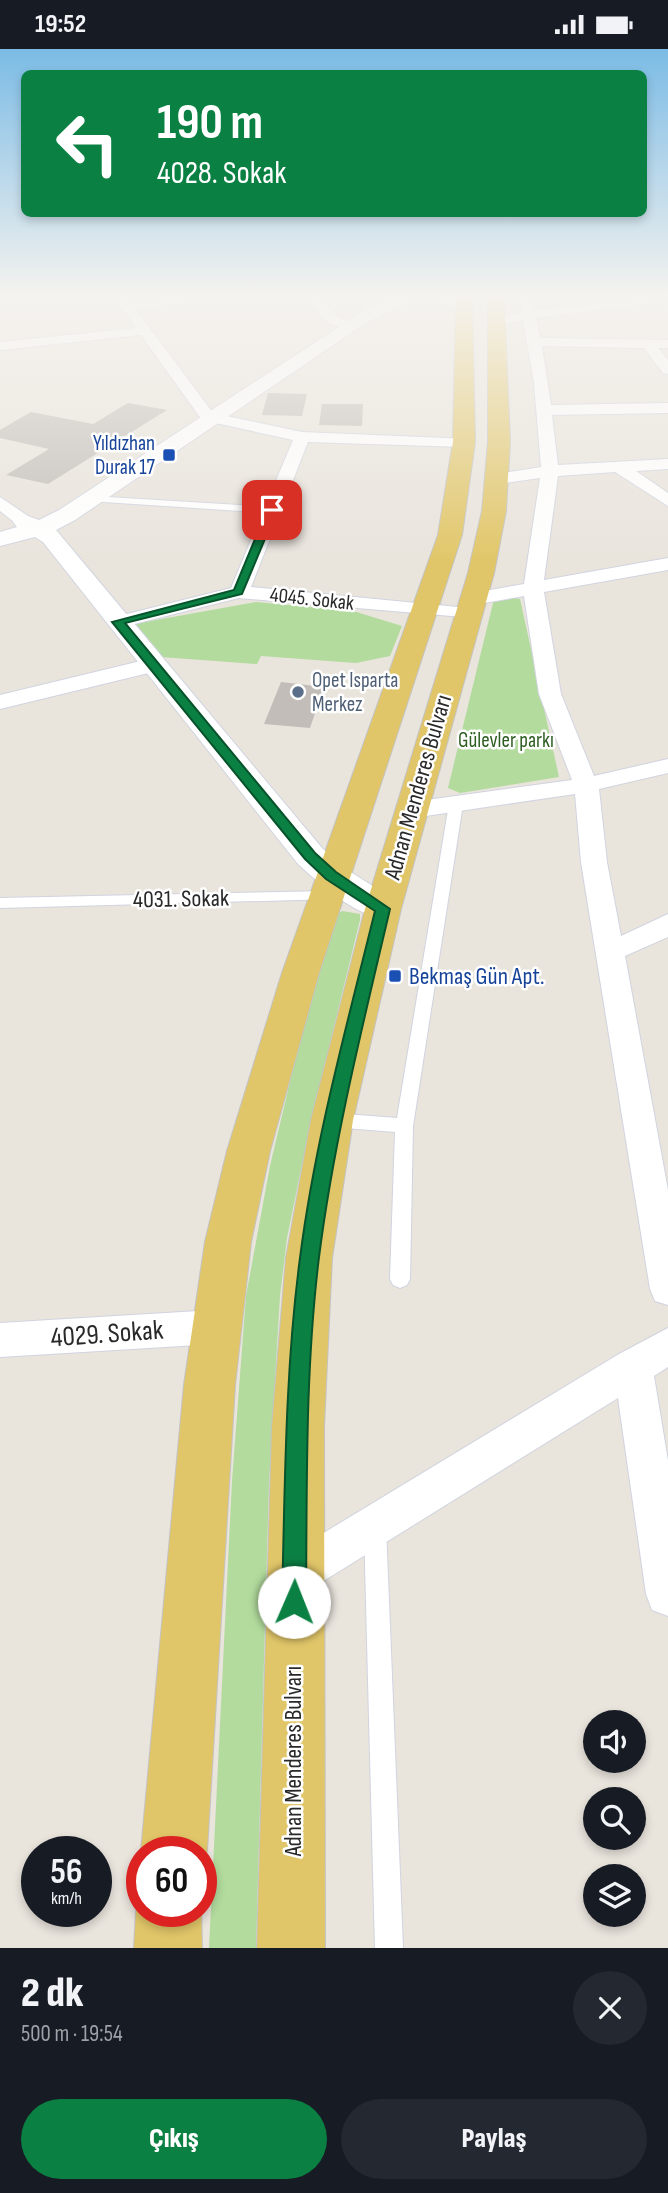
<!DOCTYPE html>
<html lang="tr">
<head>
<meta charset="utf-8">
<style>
  body { margin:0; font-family:"Sofia Sans Condensed",sans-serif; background:#242831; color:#f1f3f6; height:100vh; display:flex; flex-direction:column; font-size:26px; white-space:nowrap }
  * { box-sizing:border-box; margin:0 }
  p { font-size:23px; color:#9ea1a6 }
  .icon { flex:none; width:38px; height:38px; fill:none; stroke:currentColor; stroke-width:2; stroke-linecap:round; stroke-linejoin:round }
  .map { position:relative; height:1899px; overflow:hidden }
  .sheet { display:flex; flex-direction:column; background:#171b24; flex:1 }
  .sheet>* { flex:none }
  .top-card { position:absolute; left:21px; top:21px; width:626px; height:147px; border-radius:10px; box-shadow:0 4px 10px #0003; background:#0b8043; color:#fff; overflow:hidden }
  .tools { position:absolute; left:583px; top:1661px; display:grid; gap:14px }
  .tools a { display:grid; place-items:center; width:63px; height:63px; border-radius:50%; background:#171b24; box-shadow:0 4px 10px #0003; font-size:35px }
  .speed { position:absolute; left:21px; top:1787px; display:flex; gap:14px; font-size:35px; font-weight:700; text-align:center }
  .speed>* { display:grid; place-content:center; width:91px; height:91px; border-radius:50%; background:#171b24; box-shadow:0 4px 10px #0003; line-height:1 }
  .speed small { font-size:18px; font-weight:400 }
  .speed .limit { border:10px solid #d22; background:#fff; color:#111 }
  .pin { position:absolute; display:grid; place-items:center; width:60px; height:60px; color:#fff; margin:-30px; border-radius:14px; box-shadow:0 4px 10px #0006 }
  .me { position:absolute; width:77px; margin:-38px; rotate:1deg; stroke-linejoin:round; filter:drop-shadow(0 0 5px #0008) }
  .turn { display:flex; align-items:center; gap:24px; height:147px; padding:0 21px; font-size:32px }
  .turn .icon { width:91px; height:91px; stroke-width:2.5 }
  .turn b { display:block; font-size:49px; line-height:60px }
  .round { display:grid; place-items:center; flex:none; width:74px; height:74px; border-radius:37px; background:#242831 }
  .headline { display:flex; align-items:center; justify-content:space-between; height:119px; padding:0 21px }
  h1 { font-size:42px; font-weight:800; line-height:52px }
  .cta { display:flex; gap:14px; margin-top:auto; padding:14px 21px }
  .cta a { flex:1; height:80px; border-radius:42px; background:#0b8043; color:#fff; font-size:28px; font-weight:800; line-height:80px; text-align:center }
  .cta a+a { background:#242831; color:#f1f3f6 }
  .status { display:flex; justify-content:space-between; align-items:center; height:49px; padding:0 35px; background:#171b24; direction:ltr }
  .status svg { height:19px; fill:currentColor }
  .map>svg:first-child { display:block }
  .green { fill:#b2db9d }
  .building { fill:#c2bdb8 }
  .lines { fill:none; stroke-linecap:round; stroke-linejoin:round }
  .lane-casing { stroke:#d1d4e0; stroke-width:2 }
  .street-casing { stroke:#d1d4e0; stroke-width:2 }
  .secondary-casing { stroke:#d1d4e0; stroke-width:2 }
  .primary-casing { stroke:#c3c3c3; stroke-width:2 }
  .lane { fill:#fff; fill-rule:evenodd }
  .street { fill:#fff; fill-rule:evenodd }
  .secondary { fill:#fff; fill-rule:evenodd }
  .primary { fill:#e1c669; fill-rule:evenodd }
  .route { fill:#0b8043; stroke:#07532c; stroke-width:2 }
  .transit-dot { fill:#1a4fb4; stroke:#fff; stroke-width:2.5 }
  .service-dot { fill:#5c6f8a; stroke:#fff; stroke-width:2.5 }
  .labels { text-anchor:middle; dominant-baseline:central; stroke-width:5; stroke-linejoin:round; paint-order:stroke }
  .far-transit-label { font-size:21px; fill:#164399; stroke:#fff; text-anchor:end }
  .far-street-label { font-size:21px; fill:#292929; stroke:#fff }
  .far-service-label { font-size:21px; fill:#4e5e75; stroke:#fff; text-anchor:start }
  .far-park-label { font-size:21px; fill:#2d5d21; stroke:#fff }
  .street-label { font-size:24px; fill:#292929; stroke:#fff }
  .transit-label { font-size:24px; fill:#164399; stroke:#fff; text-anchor:start }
  .near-street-label { font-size:28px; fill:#292929; stroke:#fff }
</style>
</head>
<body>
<div class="status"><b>19:52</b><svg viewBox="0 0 49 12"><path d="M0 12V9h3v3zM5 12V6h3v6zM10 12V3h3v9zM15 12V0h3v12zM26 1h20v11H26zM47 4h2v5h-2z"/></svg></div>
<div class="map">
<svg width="668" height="1899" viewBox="0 0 668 1899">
  <rect width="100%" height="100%" fill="#e9e4dc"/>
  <!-- green -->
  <g class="green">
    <polygon points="509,548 520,550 559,728 460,744 448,739 494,550"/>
    <polygon points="256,553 353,562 402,577 390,607 356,614 261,607 257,615 161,608 134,575"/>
    <polygon points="342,862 360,865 360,871 311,1071 287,1189 280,1247 269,1433 256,1899 209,1899 232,1432 246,1247 270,1117 297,1003 336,866"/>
  </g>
  <!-- building -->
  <g class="building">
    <polygon points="268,344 307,345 302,367 262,366"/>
    <polygon points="128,354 167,361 48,435 6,426 49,400 0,389 0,381 31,363 93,375"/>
    <polygon points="322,355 363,355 362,377 319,376"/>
    <polygon points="281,633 324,638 310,679 264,675"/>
  </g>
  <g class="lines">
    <defs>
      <g id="lane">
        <polygon points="91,447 272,458 277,461 272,464 88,452 86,450"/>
        <polygon points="456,751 463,755 413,1077 410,1230 407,1236 400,1239 393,1236 390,1230 395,1083 332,1078 326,1076 323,1071 326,1066 332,1064 397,1069 449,755"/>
        <polygon points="330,842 337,847 335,850 0,859 0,849"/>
        <polygon points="375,1467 383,1470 386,1478 403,1899 375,1899 364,1478 367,1470"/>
      </g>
      <g id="street">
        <polygon points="113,247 125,247 129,252 229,247 223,251 135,259 213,364 302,383 470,390 472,393 464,398 308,393 251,538 468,559 478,565 475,569 239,549 118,579 111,577 108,573 111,569 231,539 293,391 202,371 141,286 0,301 0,293 136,279"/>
        <polygon points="303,247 316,247 338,268 357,277 350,281 328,274"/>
        <polygon points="520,247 532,247 535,261 668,247 668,252 536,269 540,289 668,291 668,299 658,299 668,311 668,325 663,324 644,299 542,297 551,356 668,354 668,364 552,366 558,416 668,410 668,420 636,422 668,444 668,457 615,423 558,427 544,531 668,509 668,521 544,543 561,645 594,727 668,710 668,724 599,740 607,813 621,887 668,865 668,888 625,907 668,1141 668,1256 655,1252 650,1240 581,813 575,745 412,769 403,766 399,761 403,756 412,753 572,731 539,645 524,547 473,556 463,550 473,544 524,535 540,429 497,435 488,430 497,425 541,418 534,334 523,271 497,277 490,273 522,263"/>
        <polygon points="0,448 31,469 34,473 31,477 19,477 0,462"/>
        <polygon points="153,609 164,616 161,621 0,660 0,646"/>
        <polygon points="215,1261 228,1266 234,1278 228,1290 215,1295 0,1308 0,1274"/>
        <polygon points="668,1279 668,1318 654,1327 668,1412 668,1567 652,1561 646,1545 618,1349 309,1541 294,1548 279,1541 272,1526 279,1511 619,1305"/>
      </g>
      <path id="secondary" d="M 386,247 L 456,247 L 473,254 L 465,259 C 411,247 404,252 357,280 L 75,471 L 56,481 L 322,799 L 343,818 L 396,852 L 401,860 L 396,868 C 365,877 320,835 298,815 L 43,493 L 35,488 L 0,497 L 0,483 L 17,478 L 13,473 L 17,468 L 25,466 L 39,471 L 59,461 Z"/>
      <g id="primary">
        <polygon points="456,247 472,247 475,393 462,486 319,924 270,1102 251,1193 235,1336 207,1802 201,1815 201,1802 141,1802 184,1336 205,1193 227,1102 282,924 438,486 453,393"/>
        <polygon points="488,247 504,247 510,393 506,462 494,524 401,860 353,1071 332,1209 324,1377 325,1899 257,1899 272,1377 286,1209 311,1071 365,860 468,524 482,462 488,393"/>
        <polygon points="142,1849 142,1862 201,1862 201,1857 202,1899 134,1899 136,1862"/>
      </g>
    </defs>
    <!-- lane casing -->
    <use href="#lane" class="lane-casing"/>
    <!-- street casing -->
    <use href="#street" class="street-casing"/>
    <!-- secondary casing -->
    <use href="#secondary" class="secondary-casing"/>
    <!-- primary casing -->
    <use href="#primary" class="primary-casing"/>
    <!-- lane -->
    <use href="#lane" class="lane"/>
    <!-- street -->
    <use href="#street" class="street"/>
    <!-- secondary -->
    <use href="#secondary" class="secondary"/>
    <!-- primary -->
    <use href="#primary" class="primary"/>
  </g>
  <!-- sky -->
  <linearGradient id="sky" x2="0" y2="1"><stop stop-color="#7bbbe5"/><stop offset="0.48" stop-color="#f5f3ef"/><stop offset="1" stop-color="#f5f3ef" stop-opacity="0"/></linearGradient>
  <rect width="668" height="513" fill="url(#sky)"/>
  <!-- route -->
  <path class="route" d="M 272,459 L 277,461 L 242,545 L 125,574 L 315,804 L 336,823 L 390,860 C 363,975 334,1090 319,1208 C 305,1322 307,1438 306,1553 L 302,1561 L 294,1564 L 285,1561 L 282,1553 C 285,1438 285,1322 300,1209 C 315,1091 347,976 375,862 L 326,830 L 305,810 L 112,573 L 234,541 L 267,461 Z"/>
  <!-- markers -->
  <g class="transit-dot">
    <rect x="162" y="399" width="14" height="14" rx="3.5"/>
    <rect x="388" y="920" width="14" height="14" rx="3.5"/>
  </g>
  <circle class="service-dot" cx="298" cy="643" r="7"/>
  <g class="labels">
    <!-- far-transit labels -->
    <g class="far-transit-label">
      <text x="155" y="394">Yıldızhan<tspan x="155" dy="24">Durak 17</tspan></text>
    </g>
    <!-- far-street labels -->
    <g class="far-street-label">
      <text transform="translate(312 550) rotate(6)">4045. Sokak</text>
    </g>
    <!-- far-service labels -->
    <g class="far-service-label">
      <text x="312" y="631">Opet Isparta<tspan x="312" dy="24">Merkez</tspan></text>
    </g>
    <!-- far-park labels -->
    <g class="far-park-label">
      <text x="506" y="691">Gülevler parkı</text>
    </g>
    <!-- street labels -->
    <g class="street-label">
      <text transform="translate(418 738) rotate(-74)">Adnan Menderes Bulvarı</text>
      <text transform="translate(181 850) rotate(-1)">4031. Sokak</text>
      <text transform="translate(293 1712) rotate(-90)">Adnan Menderes Bulvarı</text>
    </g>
    <!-- transit labels -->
    <g class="transit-label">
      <text x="409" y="927">Bekmaş Gün Apt.</text>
    </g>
    <!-- near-street labels -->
    <g class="near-street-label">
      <text transform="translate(107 1285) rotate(-4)">4029. Sokak</text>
    </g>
  </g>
</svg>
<div class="tools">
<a><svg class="icon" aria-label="sound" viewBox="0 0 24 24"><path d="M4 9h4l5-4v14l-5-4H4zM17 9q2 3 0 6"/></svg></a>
<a><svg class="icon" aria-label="search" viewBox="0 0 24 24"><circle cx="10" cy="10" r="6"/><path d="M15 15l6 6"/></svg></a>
<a><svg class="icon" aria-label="layers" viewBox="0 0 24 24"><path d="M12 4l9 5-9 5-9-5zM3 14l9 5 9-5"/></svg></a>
</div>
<div class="speed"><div>56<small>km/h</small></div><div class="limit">60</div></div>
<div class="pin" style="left:272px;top:461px;background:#d93025"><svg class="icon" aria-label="arrive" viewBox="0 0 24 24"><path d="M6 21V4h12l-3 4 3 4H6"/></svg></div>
<svg class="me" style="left:294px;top:1553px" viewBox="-20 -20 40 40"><circle r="19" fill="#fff"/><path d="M0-13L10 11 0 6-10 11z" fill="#0b8043"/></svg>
<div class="top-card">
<div class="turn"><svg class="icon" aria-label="left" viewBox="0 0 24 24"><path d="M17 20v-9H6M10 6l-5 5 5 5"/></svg><div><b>190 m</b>4028. Sokak</div></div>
</div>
</div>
<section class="sheet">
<div class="headline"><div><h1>2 dk</h1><p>500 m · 19:54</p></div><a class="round"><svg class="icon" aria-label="close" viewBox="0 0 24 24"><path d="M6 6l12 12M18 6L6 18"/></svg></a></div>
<div class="cta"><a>Çıkış</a><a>Paylaş</a></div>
</section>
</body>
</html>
